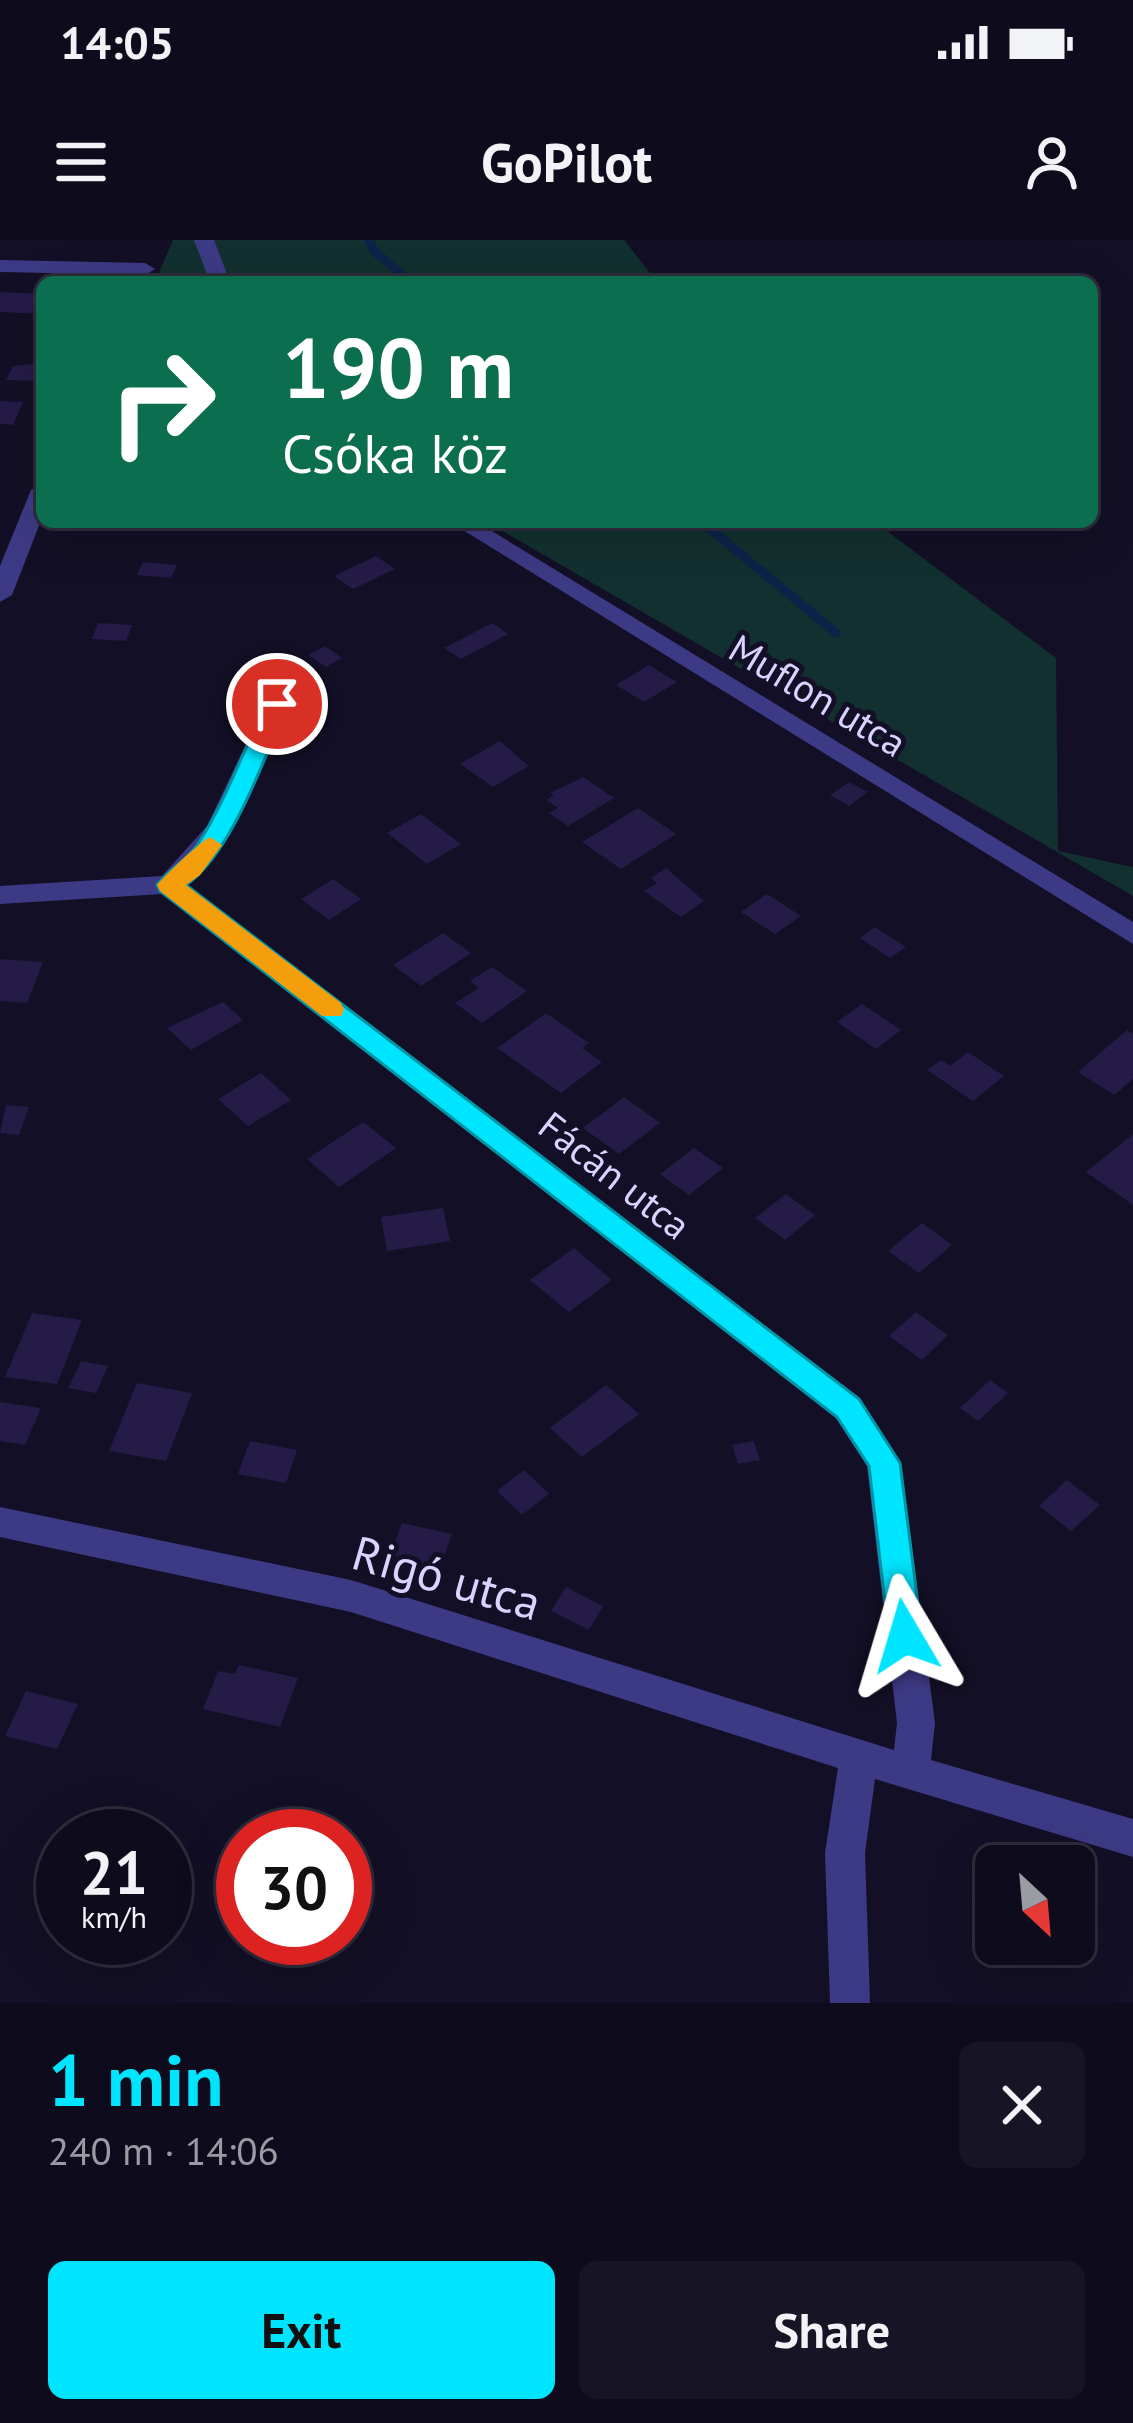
<!DOCTYPE html>
<html lang="en">
<head>
<meta charset="utf-8">
<style>
  body { margin:0; font-family:"PT Sans",sans-serif; background:#171425; color:#f1f3f6; height:100vh; display:flex; flex-direction:column; font-size:45px; white-space:nowrap }
  * { box-sizing:border-box; margin:0 }
  p { font-size:39px; color:#9b9ba3 }
  .icon { flex:none; width:66px; height:66px; fill:none; stroke:currentColor; stroke-width:2; stroke-linecap:round; stroke-linejoin:round }
  .map { position:relative; height:1763px; overflow:hidden }
  .side { display:flex; flex-direction:column; background:#0e0b1c; flex:1 }
  .side>* { flex:none }
  .banner { position:absolute; left:36px; top:36px; width:1062px; height:252px; border-radius:18px; box-shadow:0 12px 48px #0002,0 0 0 3px #2e2b3b; background:#0b6e4f; color:#fff; overflow:hidden }
  .needle { width:78px; rotate:154deg }
  .controls { position:absolute; left:975px; top:1605px; display:grid; gap:24px }
  .controls a { display:grid; place-items:center; width:120px; height:120px; border-radius:18px; background:#0e0b1c; box-shadow:0 12px 48px #0002,0 0 0 3px #2e2b3b; font-size:60px }
  .speed { position:absolute; left:36px; top:1569px; display:flex; gap:24px; font-size:60px; font-weight:700; text-align:center }
  .speed>* { display:grid; place-content:center; width:156px; height:156px; border-radius:50%; background:#0e0b1c; box-shadow:0 12px 48px #0002,0 0 0 3px #2e2b3b; line-height:1 }
  .speed small { font-size:30px; font-weight:400 }
  .speed .limit { border:18px solid #d22; background:#fff; color:#111 }
  .pin { position:absolute; display:grid; place-items:center; width:102px; height:102px; color:#fff; margin:-51px; border:6px solid #fff; border-radius:50%; box-shadow:0 3px 12px #0007 }
  .me { position:absolute; width:132px; margin:-66px; rotate:353deg; stroke-linejoin:round; filter:drop-shadow(0 0 9px #0008) }
  .turn { display:flex; align-items:center; gap:42px; height:252px; padding:0 48px; font-size:54px }
  .turn .icon { width:156px; height:156px; stroke-width:2.5 }
  .turn b { display:block; font-size:84px; line-height:102px }
  .round { display:grid; place-items:center; flex:none; width:126px; height:126px; border-radius:18px; background:#171425 }
  .overview { display:flex; align-items:center; justify-content:space-between; height:204px; padding:0 48px }
  h1 { font-size:72px; font-weight:700; line-height:90px; color:#00e5ff }
  .button { display:flex; gap:24px; margin-top:auto; padding:24px 48px }
  .button a { flex:1; height:138px; border-radius:18px; background:#00e5ff; color:#111; font-size:48px; font-weight:700; line-height:138px; text-align:center }
  .button a+a { background:#171425; color:#f1f3f6 }
  .status { display:flex; justify-content:space-between; align-items:center; height:84px; padding:0 60px; background:#0e0b1c; direction:ltr }
  .status svg { height:33px; fill:currentColor }
  header { display:flex; justify-content:space-between; align-items:center; height:156px; padding:0 48px; background:#0e0b1c; font-size:54px; font-weight:700 }
  .map>svg:first-child { display:block }
  .green { fill:#12302f }
  .lines { fill:none; stroke-linecap:round; stroke-linejoin:round }
  .stream { stroke:#0c2248; stroke-width:9 }
  .building { fill:#241b47 }
  .street { fill:#3d3a85; fill-rule:evenodd }
  .route { fill:#00e5ff; stroke:#0095a6; stroke-width:3 }
  .slow { fill:#f59e0b }
  .labels { text-anchor:middle; dominant-baseline:central; stroke-width:10; stroke-linejoin:round; paint-order:stroke }
  .street-label { font-size:39px; fill:#d9d4ff; stroke:#130f26 }
  .near-street-label { font-size:48px; fill:#d9d4ff; stroke:#130f26 }
</style>
</head>
<body>
<div class="status"><b>14:05</b><svg viewBox="0 0 49 12"><path d="M0 12V9h3v3zM5 12V6h3v6zM10 12V3h3v9zM15 12V0h3v12zM26 1h20v11H26zM47 4h2v5h-2z"/></svg></div>
<header><svg class="icon" aria-label="menu" viewBox="0 0 24 24"><path d="M4 6h16M4 12h16M4 18h16"/></svg>GoPilot<svg class="icon" aria-label="person" viewBox="0 0 24 24"><circle cx="12" cy="8" r="4"/><path d="M4 21q1-7 8-7t8 7"/></svg></header>
<div class="map">
<svg width="1133" height="1763" viewBox="0 0 1133 1763">
  <rect width="100%" height="100%" fill="#130f26"/>
  <!-- green -->
  <g class="green">
    <polygon points="173,0 624,0 650,33 664,42 155,42"/>
    <polygon points="487,282 875,282 1056,418 1058,611 1133,627 1133,656"/>
  </g>
  <g class="lines">
    <!-- stream -->
    <g class="stream">
      <polyline points="369,0 374,11 411,42"/>
      <polyline points="702,282 836,393"/>
    </g>
  </g>
  <!-- building -->
  <g class="building">
    <polygon points="0,52 42,54 42,74 0,72"/>
    <polygon points="31,124 42,124 42,141 6,140 13,126"/>
    <polygon points="0,161 23,162 13,185 0,184"/>
    <polygon points="376,316 395,329 353,349 334,336"/>
    <polygon points="143,322 177,325 171,338 137,335"/>
    <polygon points="98,383 132,385 126,401 92,399"/>
    <polygon points="492,383 508,394 461,419 444,408"/>
    <polygon points="325,406 342,418 326,427 308,415"/>
    <polygon points="649,425 677,442 644,462 616,445"/>
    <polygon points="284,427 307,429 300,448 277,446"/>
    <polygon points="500,501 529,526 493,547 460,524"/>
    <polygon points="583,537 614,558 568,586 549,573 558,568 546,560 554,555 550,553"/>
    <polygon points="849,542 868,552 849,566 830,555"/>
    <polygon points="638,568 676,594 621,629 582,602"/>
    <polygon points="421,574 461,604 427,624 387,593"/>
    <polygon points="666,628 704,661 681,677 644,651 657,643 651,638"/>
    <polygon points="333,639 361,659 329,680 301,659"/>
    <polygon points="767,654 801,676 775,694 741,672"/>
    <polygon points="875,687 906,707 890,718 860,698"/>
    <polygon points="443,693 471,713 421,746 393,725"/>
    <polygon points="0,719 43,722 27,763 0,761"/>
    <polygon points="492,727 527,751 482,783 455,763 479,748 470,741"/>
    <polygon points="223,762 243,780 191,810 167,788"/>
    <polygon points="862,764 901,790 876,809 837,782"/>
    <polygon points="546,773 589,803 582,808 602,822 561,853 497,808"/>
    <polygon points="1127,790 1133,794 1133,839 1114,855 1078,832"/>
    <polygon points="968,812 1004,836 973,861 927,830 941,820 950,826"/>
    <polygon points="261,833 291,860 248,886 218,859"/>
    <polygon points="624,857 660,883 619,914 583,888"/>
    <polygon points="6,865 29,867 19,895 0,893"/>
    <polygon points="363,882 396,908 339,947 307,919"/>
    <polygon points="1133,894 1133,965 1086,932"/>
    <polygon points="694,908 723,928 689,955 660,934"/>
    <polygon points="786,954 815,975 785,1000 755,978"/>
    <polygon points="443,968 450,1001 387,1011 381,977"/>
    <polygon points="922,983 952,1005 919,1033 888,1011"/>
    <polygon points="574,1008 612,1040 569,1072 530,1040"/>
    <polygon points="916,1072 948,1095 922,1120 889,1096"/>
    <polygon points="32,1073 82,1080 57,1144 5,1137"/>
    <polygon points="81,1121 108,1126 96,1153 68,1148"/>
    <polygon points="990,1140 1008,1153 978,1181 960,1168"/>
    <polygon points="137,1143 192,1153 166,1221 109,1211"/>
    <polygon points="606,1145 639,1174 582,1217 550,1188"/>
    <polygon points="0,1162 41,1168 25,1205 0,1201"/>
    <polygon points="250,1201 297,1210 286,1243 238,1234"/>
    <polygon points="754,1201 760,1220 738,1224 732,1205"/>
    <polygon points="524,1230 549,1254 522,1275 497,1251"/>
    <polygon points="1067,1240 1100,1265 1071,1291 1039,1266"/>
    <polygon points="402,1283 452,1294 439,1330 389,1318"/>
    <polygon points="566,1347 603,1366 589,1390 551,1371"/>
    <polygon points="239,1425 298,1438 280,1487 203,1469 218,1431 235,1434"/>
    <polygon points="26,1451 78,1464 57,1509 5,1496"/>
  </g>
  <g class="lines">
    <!-- street -->
    <g class="street">
      <polygon points="194,0 214,0 230,42 210,42"/>
      <polygon points="0,20 145,23 155,29 145,35 0,32"/>
      <polygon points="42,243 42,278 12,355 0,362 0,326 31,250"/>
      <polygon points="450,282 477,282 1133,682 1133,704"/>
      <path d="M 277,456 L 289,464 C 262,525 240,600 187,645 L 860,1158 L 901,1223 L 935,1483 L 931,1520 L 1133,1579 L 1133,1617 L 875,1539 L 865,1613 L 870,1763 L 830,1763 L 825,1613 L 838,1528 L 351,1372 L 0,1297 L 0,1267 L 351,1340 L 894,1510 L 897,1483 L 867,1226 L 836,1178 L 163,654 L 0,664 L 0,646 L 162,636 L 207,586 L 265,464 Z"/>
    </g>
  </g>
  <!-- route -->
  <path class="route" d="M 277,457 L 288,464 C 264,517 233,612 186,645 L 859,1159 L 900,1223 L 922,1396 L 917,1407 L 905,1411 L 893,1407 L 889,1396 L 869,1226 L 837,1177 L 160,651 L 157,645 C 169,629 186,621 198,604 C 225,562 244,510 266,464 Z"/>
  <!-- slow -->
  <path class="slow" d="M 210,597 L 222,605 L 200,635 L 186,645 L 341,763 L 344,770 L 341,776 L 322,776 L 160,651 L 157,645 C 164,636 202,600 210,597 Z"/>
  <g class="labels">
    <!-- street labels -->
    <g class="street-label">
      <text transform="translate(818 455) rotate(31)">Muflon utca</text>
      <text transform="translate(615 935) rotate(38)">Fácán utca</text>
    </g>
    <!-- near-street labels -->
    <g class="near-street-label">
      <text transform="translate(447 1337) rotate(16)">Rigó utca</text>
    </g>
  </g>
</svg>
<div class="controls">
<a><svg class="needle" viewBox="-14 -14 28 28"><path d="M0-13l5 13h-10z" fill="#e53935"/><path d="M0 13l5-13h-10z" fill="#9b9ba3"/></svg></a>
</div>
<div class="speed"><div>21<small>km/h</small></div><div class="limit">30</div></div>
<div class="pin" style="left:277px;top:464px;background:#d93025"><svg class="icon" aria-label="arrive" viewBox="0 0 24 24"><path d="M6 21V4h12l-3 4 3 4H6"/></svg></div>
<svg class="me" style="left:905px;top:1396px" viewBox="-20 -20 40 40"><path d="M0-17L14 15 0 8-14 15z" fill="#00e5ff" stroke="#fff" stroke-width="4"/></svg>
<div class="banner">
<div class="turn"><svg class="icon" aria-label="right" viewBox="0 0 24 24"><path d="M7 20v-9h11M14 6l5 5-5 5"/></svg><div><b>190 m</b>Csóka köz</div></div>
</div>
</div>
<section class="side">
<div class="overview"><div><h1>1 min</h1><p>240 m · 14:06</p></div><a class="round"><svg class="icon" aria-label="close" viewBox="0 0 24 24"><path d="M6 6l12 12M18 6L6 18"/></svg></a></div>
<div class="button"><a>Exit</a><a>Share</a></div>
</section>
</body>
</html>
